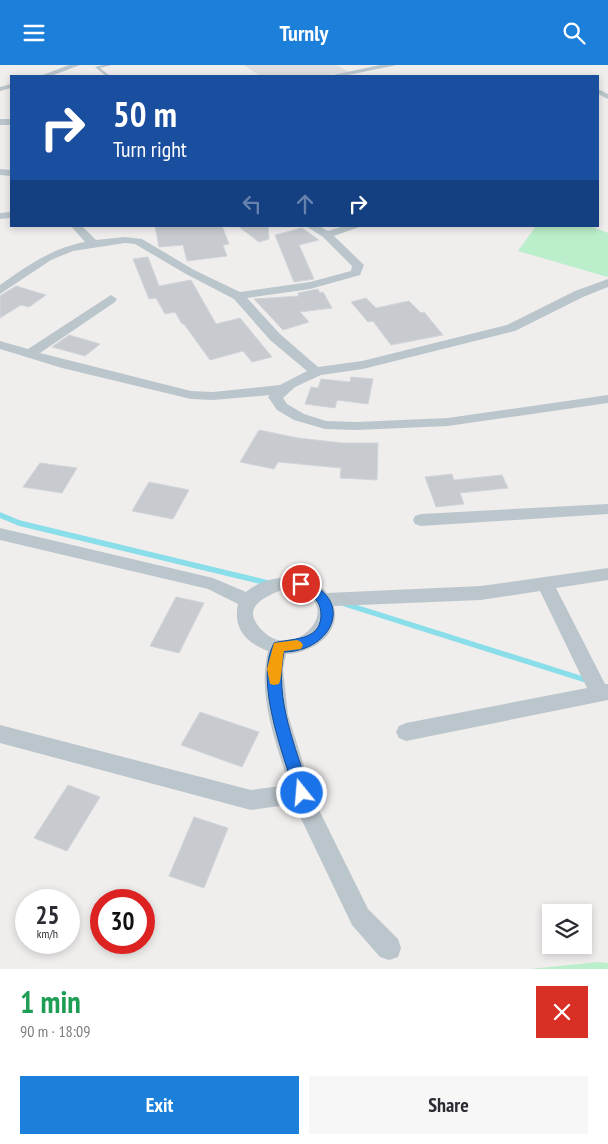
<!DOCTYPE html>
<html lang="en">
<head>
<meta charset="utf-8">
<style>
  body { margin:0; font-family:"PT Sans Narrow",sans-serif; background:#f7f7f7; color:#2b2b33; height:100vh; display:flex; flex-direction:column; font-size:19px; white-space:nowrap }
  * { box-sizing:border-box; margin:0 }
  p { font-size:16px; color:#7c7c81 }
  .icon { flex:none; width:28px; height:28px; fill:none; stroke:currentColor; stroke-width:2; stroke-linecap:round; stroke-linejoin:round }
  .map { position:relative; height:904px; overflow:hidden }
  .sheet { display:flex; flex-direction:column; background:#fff; flex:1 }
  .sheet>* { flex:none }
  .banner { position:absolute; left:10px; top:10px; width:589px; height:152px; border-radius:0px; box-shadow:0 2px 8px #0003; background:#1a4fa0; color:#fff; overflow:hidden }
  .buttons { position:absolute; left:542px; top:839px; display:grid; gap:10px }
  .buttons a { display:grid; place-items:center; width:50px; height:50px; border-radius:0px; background:#fff; box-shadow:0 2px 8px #0003; font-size:25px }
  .speed { position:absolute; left:15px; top:824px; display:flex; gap:10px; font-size:25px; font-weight:700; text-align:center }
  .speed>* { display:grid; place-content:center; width:65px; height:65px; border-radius:50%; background:#fff; box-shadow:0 2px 8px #0003; line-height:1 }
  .speed small { font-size:12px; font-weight:400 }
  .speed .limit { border:8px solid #d22; background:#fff; color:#111 }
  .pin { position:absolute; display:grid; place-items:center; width:42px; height:42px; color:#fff; margin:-21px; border:2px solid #fff; border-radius:50%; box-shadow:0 1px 5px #0007 }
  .me { position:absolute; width:55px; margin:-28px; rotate:343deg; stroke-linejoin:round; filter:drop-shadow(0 0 4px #0008) }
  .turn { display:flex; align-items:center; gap:18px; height:105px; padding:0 20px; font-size:22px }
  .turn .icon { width:65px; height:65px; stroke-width:2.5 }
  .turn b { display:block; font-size:35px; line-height:42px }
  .lanes { display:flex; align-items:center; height:48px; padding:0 20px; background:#0003; justify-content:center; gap:25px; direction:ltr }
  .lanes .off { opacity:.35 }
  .round { display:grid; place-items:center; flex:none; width:52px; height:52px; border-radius:0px; background:#f7f7f7 }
  .overview { display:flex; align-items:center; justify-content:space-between; height:85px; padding:0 20px }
  h1 { font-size:30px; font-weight:800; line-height:38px; color:#1e9e55 }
  .button { display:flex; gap:10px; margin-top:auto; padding:10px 20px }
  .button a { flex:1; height:58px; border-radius:0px; background:#1c80db; color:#fff; font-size:20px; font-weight:800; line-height:58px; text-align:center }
  .button a+a { background:#f7f7f7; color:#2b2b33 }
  header { display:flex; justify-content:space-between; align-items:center; height:65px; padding:0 20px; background:#1c80db; color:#fff; font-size:22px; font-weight:800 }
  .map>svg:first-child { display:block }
  .education { fill:#e1dedf }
  .green { fill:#bbeeca }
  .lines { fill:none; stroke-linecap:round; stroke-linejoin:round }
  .stream { stroke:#89deea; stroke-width:5.5 }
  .building { fill:#c7cbd0; stroke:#d1d4d9 }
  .lane { fill:#bbc6cc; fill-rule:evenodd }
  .street { fill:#bbc6cc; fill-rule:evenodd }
  .route { fill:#1a73e8; stroke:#114b97 }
  .slow { fill:#f59e0b }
</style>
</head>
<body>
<header><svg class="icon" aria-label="menu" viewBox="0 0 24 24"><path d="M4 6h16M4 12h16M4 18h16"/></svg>Turnly<svg class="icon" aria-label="search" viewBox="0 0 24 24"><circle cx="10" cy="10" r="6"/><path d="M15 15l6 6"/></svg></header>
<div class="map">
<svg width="608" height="904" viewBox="0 0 608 904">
  <rect width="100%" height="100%" fill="#f0eded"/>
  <!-- education -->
  <polygon class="education" points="244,0 337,0 349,7 321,11 260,11"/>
  <!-- green -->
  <g class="green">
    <polygon points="536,161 590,161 608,168 608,212 518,186"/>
    <polygon points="598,897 608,898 608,904 530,904"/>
  </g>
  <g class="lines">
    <!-- stream -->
    <g class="stream">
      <polyline points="0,450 19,458 268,518"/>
      <polyline points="342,538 589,616"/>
    </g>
  </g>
  <!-- building -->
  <g class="building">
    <polygon points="155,161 222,161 229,179 223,180 227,191 187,196 183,180 159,182"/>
    <polygon points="238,161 268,161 269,174 259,177"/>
    <polygon points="302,163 319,175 299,180 314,214 294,217 275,170"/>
    <polygon points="148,192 159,221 191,215 216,259 240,253 272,292 252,297 243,286 210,295 184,259 182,259 175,247 165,249 156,233 149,234 133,194"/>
    <polygon points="16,221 46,230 29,242 21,240 0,253 0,231"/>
    <polygon points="318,224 320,228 323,227 332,243 300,247 309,257 283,265 254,234 299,231 298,228"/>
    <polygon points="366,233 376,243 409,236 421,248 424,247 443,270 391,280 373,256 368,257 351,237"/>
    <polygon points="69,270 100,279 85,291 52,282"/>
    <polygon points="351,312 373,314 368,339 337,335 335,343 305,339 311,322 318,323 321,314 350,317"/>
    <polygon points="259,365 298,373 343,378 378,378 377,415 340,413 341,403 278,397 274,404 240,397"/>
    <polygon points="40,398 77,403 62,428 23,422"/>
    <polygon points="452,409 454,415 502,410 508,423 460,428 464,439 436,442 425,412"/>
    <polygon points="149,417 189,425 173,454 132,446"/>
    <polygon points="176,532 204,538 179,588 150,581"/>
    <polygon points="200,647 259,667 242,702 181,680"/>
    <polygon points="68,720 100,732 67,786 34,773"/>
    <polygon points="194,752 228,763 204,823 169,811"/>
  </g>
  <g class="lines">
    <!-- lane -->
    <polygon class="lane" points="103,0 112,0 100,3 110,11 106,11 95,2"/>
    <!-- street -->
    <g class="street">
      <polygon points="69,0 80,0 51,11 40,11"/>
      <polygon points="380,0 397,0 343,11 328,11"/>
      <polygon points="11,19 11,23 0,26 0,22"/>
      <polygon points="598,24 608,29 608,34 598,29"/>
      <rect x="0" y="54" width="11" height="6"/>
      <polygon points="0,104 11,105 11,111 0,110"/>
      <polygon points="11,147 11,153 0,154 0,148"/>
      <path d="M 71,161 L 82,161 L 96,175 L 125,172 L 142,174 L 194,205 L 240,227 L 310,217 L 351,206 L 352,201 L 323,172 L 306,161 L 319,161 L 328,166 L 345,161 L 362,161 L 334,171 L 364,200 L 360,210 L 310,224 L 247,233 L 280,269 L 318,302 L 362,296 L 507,260 L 575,226 L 608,214 L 608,222 L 583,232 L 515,266 L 363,304 L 321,310 L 295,322 L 283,333 L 287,339 L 304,349 L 326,356 L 356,357 L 448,353 L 608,330 L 608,338 L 448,361 L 356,365 L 325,364 L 294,355 L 277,345 L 268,332 L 270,330 L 213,335 L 191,334 L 62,303 L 0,284 L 0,276 L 28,284 L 111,230 L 117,234 L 115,237 L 40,288 L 191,326 L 213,327 L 280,320 L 307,306 L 270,275 L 234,234 L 186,209 L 135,179 L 125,178 L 73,186 L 51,195 L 0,229 L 0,220 C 27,201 52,183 85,177 Z"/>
      <polygon points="608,439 608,449 421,461 415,459 413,455 415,451 421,449"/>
      <path d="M 0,463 L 213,513 L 246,527 C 267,509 308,506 327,528 L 481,521 L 608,503 L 608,515 L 556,523 L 605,619 L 608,619 L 608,635 L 406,676 L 399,673 L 396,667 L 399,661 L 406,658 L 587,623 L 540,526 L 481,535 L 334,541 C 341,570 311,588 286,589 L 283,604 L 288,650 L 316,739 L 368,844 L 398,874 L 401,883 L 398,892 L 389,895 L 380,892 L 352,860 L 294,739 L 251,745 L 0,678 L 0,660 L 251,725 L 289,720 C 276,677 257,631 268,586 C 245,577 233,563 238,539 L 208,524 L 0,475 ZM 285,524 C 353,531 299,598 265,568 C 238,544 262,532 285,524 Z"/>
    </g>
  </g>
  <!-- route -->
  <path class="route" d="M 301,515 C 356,532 334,586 284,587 C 274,634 296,683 310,728 L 308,733 L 302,735 L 297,733 L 295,728 C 283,689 254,615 274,578 C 290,573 320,577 321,551 C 321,545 320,540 317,536 C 310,528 299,527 294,519 L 296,516 Z"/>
  <!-- slow -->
  <path class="slow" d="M 297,575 L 301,577 L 303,580 L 301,584 L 284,586 C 282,595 282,613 279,619 L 274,620 L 270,619 L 267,604 L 274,578 Z"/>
</svg>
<div class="buttons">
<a><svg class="icon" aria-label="layers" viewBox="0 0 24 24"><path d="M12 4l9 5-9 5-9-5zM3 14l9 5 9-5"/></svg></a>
</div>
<div class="speed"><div>25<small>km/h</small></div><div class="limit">30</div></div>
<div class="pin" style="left:301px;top:519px;background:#d93025"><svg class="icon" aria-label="arrive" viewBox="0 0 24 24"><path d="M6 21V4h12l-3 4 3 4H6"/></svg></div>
<svg class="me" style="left:302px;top:728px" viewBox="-20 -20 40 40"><circle r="17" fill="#1a73e8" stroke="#fff" stroke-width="3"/><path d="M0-11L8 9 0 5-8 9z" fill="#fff"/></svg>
<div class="banner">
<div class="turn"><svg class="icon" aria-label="right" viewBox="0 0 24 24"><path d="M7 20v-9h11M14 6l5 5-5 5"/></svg><div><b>50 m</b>Turn right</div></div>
<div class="lanes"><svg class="icon off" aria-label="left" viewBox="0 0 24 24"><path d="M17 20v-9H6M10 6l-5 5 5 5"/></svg><svg class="icon off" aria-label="ahead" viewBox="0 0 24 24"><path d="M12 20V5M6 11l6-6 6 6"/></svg><svg class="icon" aria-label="right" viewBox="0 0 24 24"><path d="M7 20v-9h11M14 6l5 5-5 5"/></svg></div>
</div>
</div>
<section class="sheet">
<div class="overview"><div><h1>1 min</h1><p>90 m · 18:09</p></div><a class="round" style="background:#d93025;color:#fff"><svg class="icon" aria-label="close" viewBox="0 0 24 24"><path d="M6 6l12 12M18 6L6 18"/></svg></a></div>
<div class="button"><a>Exit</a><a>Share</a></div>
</section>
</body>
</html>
